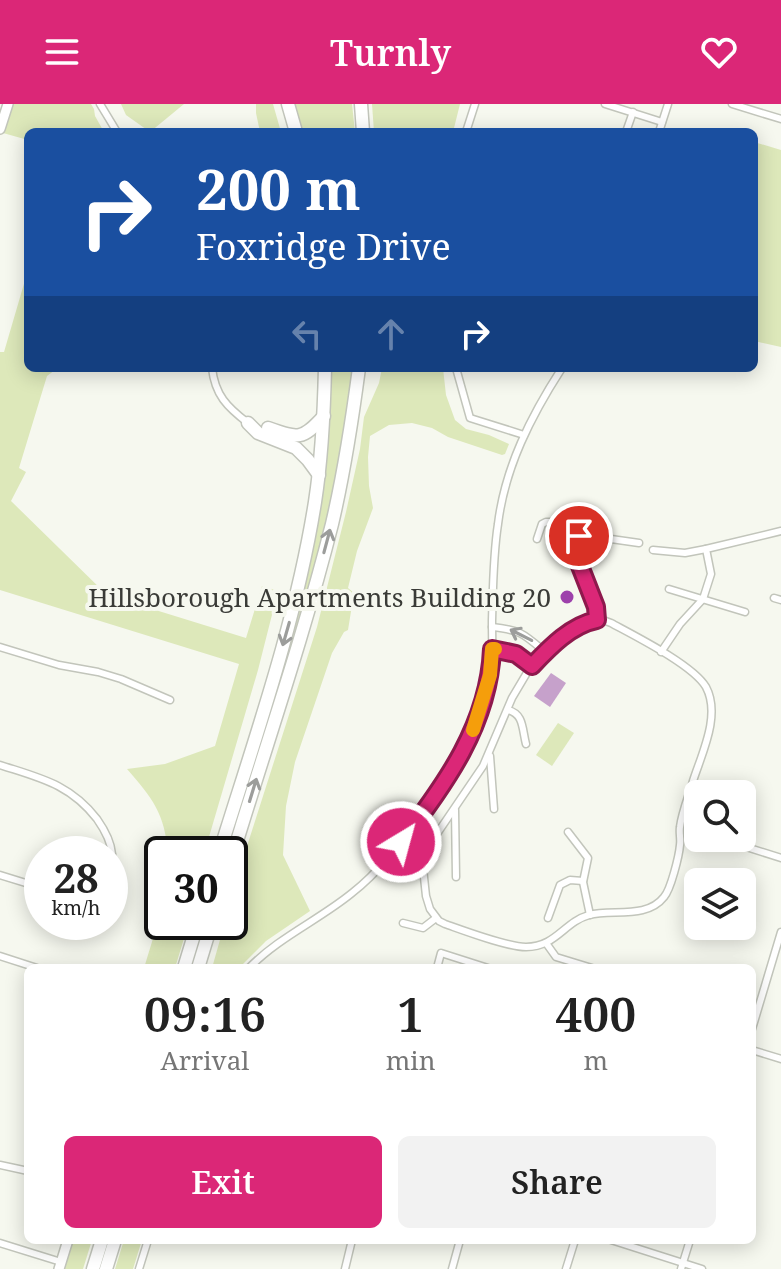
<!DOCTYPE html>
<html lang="en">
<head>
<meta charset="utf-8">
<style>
  body { margin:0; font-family:"Noto Serif",serif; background:#f2f2f2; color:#222; height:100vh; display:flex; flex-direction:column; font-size:30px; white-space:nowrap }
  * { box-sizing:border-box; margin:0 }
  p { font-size:26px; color:#767676 }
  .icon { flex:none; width:44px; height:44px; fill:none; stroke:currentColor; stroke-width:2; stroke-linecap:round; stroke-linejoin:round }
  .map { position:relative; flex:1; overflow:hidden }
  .side { position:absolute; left:24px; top:860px; width:732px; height:280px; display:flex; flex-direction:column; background:#fff; border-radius:12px; box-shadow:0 4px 20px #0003 }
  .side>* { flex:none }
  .guide { position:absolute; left:24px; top:24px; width:734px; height:244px; border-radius:12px; box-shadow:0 4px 20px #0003; background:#1a4fa0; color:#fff; overflow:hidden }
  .controls { position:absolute; left:684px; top:676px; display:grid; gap:16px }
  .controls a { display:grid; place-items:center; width:72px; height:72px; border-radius:12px; background:#fff; box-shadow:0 4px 20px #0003; font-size:40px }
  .speed { position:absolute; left:24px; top:732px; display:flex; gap:16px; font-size:40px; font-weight:700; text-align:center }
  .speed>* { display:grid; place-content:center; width:104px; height:104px; border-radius:50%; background:#fff; box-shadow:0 4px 20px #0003; line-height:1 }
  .speed small { font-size:20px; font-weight:400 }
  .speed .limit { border:4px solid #111; border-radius:12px; background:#fff; color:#111 }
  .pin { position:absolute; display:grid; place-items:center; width:68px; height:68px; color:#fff; margin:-34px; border:4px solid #fff; border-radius:50%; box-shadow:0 2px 8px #0007 }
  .me { position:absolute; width:88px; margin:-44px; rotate:37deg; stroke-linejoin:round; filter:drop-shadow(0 0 6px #0008) }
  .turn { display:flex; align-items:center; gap:28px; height:168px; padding:0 40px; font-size:36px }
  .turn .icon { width:104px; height:104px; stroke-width:2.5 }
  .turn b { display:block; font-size:56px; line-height:68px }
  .lanes { display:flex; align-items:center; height:76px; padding:0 40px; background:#0003; justify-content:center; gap:40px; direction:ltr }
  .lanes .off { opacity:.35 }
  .eta { display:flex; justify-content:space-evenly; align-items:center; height:136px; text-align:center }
  .eta b { font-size:48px; font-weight:600; line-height:56px }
  .cta { display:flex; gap:16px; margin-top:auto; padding:16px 40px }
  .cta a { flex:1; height:92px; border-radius:12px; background:#db2777; color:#fff; font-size:32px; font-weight:600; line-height:92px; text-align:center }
  .cta a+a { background:#f2f2f2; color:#222 }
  header { display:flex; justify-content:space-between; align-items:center; height:104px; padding:0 40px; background:#db2777; color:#fff; font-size:36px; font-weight:600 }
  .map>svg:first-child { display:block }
  .green { fill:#dde8ba }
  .water { fill:#c6a1cb }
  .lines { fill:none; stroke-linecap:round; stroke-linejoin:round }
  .street-casing { stroke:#c2c5bb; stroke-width:9 }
  .secondary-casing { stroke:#c2c5bb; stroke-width:12 }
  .highway-casing { stroke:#c2c5bb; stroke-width:15 }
  .street { stroke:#fff; stroke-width:6 }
  .secondary { stroke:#fff; stroke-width:9 }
  .highway { stroke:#fff; stroke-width:12 }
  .oneway { stroke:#9c9d9b }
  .route-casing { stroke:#8e194d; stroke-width:20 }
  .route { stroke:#db2777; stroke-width:14 }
  .slow { stroke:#f59e0b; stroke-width:14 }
  .poi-dot { fill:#9d41ab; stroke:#f6f8ef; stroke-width:3 }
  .labels { text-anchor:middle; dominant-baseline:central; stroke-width:8; stroke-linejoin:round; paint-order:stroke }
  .poi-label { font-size:26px; fill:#3a3b37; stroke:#f6f8ef; text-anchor:end }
</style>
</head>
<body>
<header><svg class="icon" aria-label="menu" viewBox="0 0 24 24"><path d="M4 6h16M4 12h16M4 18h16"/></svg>Turnly<svg class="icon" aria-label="heart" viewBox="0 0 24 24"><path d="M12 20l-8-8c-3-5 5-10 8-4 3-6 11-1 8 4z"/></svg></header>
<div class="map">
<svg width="781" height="1165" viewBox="0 0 781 1165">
  <rect width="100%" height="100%" fill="#f6f8ef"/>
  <!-- green -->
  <g class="green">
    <polygon points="12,0 91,0 94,5 95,12 104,28 28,28 28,36 3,29"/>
    <polygon points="121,0 184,0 150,28 126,11"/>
    <polygon points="256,0 273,0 281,28 260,28 256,9"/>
    <polygon points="294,0 352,0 355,28 302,28"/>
    <polygon points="372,0 460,0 453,28 374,28"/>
    <polygon points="754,38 781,46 781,243 754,237"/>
    <path d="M 28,166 L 28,264 L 73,264 L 72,266 L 55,266 L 47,272 L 19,364 L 26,368 L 11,397 L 107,491 L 246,534 L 262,482 L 278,487 L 258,566 L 204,750 L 168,750 C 165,709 152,694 127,665 L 165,660 L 215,642 L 239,560 L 0,486 L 0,248 L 4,248 Z"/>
    <path d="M 330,264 L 354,264 C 335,429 276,591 228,750 L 223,750 L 306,467 Z"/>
    <polygon points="382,264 443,264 446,291 455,316 466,325 489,331 509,340 505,350 502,351 448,333 432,324 412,319 389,321 370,332 368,353 369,382 373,404 357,447 348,484 354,489 348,526 344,528 332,549 295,658 286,702 283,751 310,807 266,837 239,864 212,864 225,818 230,818 230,800 241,761 317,523 346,408 360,345 364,313 379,279"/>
    <polygon points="558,619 574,629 552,662 536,651"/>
    <polygon points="162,805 162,818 189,818 175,864 144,864"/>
    <polygon points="72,1136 92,1136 83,1165 64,1165"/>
    <polygon points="124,1136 142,1136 133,1165 115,1165"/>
  </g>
  <!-- water -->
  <polygon class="water" points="551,569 566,579 550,603 534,592"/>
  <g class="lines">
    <defs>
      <g id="street">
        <polyline points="100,0 117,28"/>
        <polyline points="605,0 662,18"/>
        <polyline points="732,0 781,15"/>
        <polyline points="466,28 475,0"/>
        <polyline points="626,28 633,8"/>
        <polyline points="659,28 668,0"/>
        <path d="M 212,264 C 215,291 227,303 248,319"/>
        <polyline points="456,264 470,314 524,331"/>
        <polyline points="537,435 542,420 546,418 563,418 578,432"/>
        <polyline points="653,446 685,449 706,445"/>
        <polyline points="669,485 745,508"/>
        <polyline points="774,494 781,496"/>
        <path d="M 597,516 C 598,488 569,459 574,436 L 578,432 L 583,431 L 639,439"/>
        <path d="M 593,517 L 603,516 L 611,519 C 635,532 693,561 706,583 C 721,611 702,649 693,677 C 689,691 682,708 680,723 C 679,729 681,735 680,741 C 679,752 671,785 664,793 C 647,815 613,805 589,811 C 564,818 556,843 526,843 C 507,843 465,827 445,820 L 439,817 L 430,805 L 426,792 L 423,764 L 428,743 L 483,662 L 512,594 L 528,567 L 545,548 L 573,526 Z"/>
        <path d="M 492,523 C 521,526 524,530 545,548"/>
        <polyline points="0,543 59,561 98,568 121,575 170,596"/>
        <polyline points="492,545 516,550 532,562"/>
        <polyline points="661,548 680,520 703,495 711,470 706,445 781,427"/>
        <path d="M 508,606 C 524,610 522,625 526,640"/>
        <polyline points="490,652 494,705"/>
        <path d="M 0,661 C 40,674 70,680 97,715 C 104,725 111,737 112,750 C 113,758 111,767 110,775"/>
        <polyline points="455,706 456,773"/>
        <polyline points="568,728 588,754 583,778 590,811"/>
        <polyline points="718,734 781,754"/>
        <polyline points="0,771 42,784"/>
        <polyline points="548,814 560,781 570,776 583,777"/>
        <polyline points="403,819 423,824 436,814"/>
        <polyline points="546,839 556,853 592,864"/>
        <polyline points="0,852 37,864"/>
        <path d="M 249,864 C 279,833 319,816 352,789 C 379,768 400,740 420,712 C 437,689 455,667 467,641 C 478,618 487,591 491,566 C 493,550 492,533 492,517 C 493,485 493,452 498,420 C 505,363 531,312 562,264"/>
        <polyline points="437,864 441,849 488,864"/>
        <polyline points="752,925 781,828"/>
        <polyline points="752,946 781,955"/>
        <polyline points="0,1061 28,1067"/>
        <polyline points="611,1136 702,1165"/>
        <polyline points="0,1139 61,1158"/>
        <polyline points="139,1165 148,1136"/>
        <polyline points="345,1165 352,1136"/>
        <polyline points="452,1165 460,1136"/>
        <polyline points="566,1165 575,1136"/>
        <polyline points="681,1165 690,1136"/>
      </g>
      <g id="secondary">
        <polyline points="0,25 8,0"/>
        <polyline points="59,1165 68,1136"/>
      </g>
      <g id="highway">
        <polyline points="288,0 296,28"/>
        <polyline points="361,0 363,28"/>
        <polyline points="248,319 258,329 296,344 308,356 319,371"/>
        <path d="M 268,324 C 299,335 302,336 324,312"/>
        <path d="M 219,750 C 255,634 296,518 315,398 C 322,353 324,309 325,264"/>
        <path d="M 230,760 C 264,647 303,535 332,420 C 344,369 352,317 359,264"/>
        <polyline points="184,864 198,818"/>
        <polyline points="198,864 212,818"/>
        <polyline points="93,1165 102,1136"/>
        <polyline points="106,1165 115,1136"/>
      </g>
    </defs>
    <!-- street casing -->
    <use href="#street" class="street-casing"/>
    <!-- secondary casing -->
    <use href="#secondary" class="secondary-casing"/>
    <!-- highway casing -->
    <use href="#highway" class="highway-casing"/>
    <!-- street -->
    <use href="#street" class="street"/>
    <!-- secondary -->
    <use href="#secondary" class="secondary"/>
    <!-- highway -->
    <use href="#highway" class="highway"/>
  </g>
  <!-- one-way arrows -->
  <defs><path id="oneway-shaft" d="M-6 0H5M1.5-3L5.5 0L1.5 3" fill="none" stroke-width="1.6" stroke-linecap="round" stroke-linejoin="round" transform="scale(2)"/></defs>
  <g class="oneway">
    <use href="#oneway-shaft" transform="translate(327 437) rotate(-75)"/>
    <use href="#oneway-shaft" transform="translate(286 530) rotate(106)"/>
    <use href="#oneway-shaft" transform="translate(521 531) rotate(-153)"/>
    <use href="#oneway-shaft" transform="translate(253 686) rotate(-73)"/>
  </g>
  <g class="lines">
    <defs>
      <path id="route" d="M 401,738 C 445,681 489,620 492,545 L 516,550 L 532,562 C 550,543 571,521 597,516 L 596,503 L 573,444 L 574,436 L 579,432"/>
    </defs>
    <!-- route casing -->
    <use href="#route" class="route-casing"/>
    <!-- route -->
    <use href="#route" class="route"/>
    <!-- slow -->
    <polyline class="slow" points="473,626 490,571 492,545 495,545"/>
  </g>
  <!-- markers -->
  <circle class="poi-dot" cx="567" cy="493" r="8"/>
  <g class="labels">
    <!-- poi labels -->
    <g class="poi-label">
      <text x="551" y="493">Hillsborough Apartments Building 20</text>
    </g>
  </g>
</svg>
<div class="controls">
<a><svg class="icon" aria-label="search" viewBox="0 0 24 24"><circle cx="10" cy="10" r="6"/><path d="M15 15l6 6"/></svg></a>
<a><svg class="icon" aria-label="layers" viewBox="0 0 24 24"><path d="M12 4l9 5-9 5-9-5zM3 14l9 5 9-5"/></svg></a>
</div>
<div class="speed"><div>28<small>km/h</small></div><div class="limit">30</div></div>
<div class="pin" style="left:579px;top:432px;background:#d93025"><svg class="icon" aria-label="arrive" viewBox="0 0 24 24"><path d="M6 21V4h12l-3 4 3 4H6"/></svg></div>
<svg class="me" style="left:401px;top:738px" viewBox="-20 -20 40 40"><circle r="17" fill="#db2777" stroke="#fff" stroke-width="3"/><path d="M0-11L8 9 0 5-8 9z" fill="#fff"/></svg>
<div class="guide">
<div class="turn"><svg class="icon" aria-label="right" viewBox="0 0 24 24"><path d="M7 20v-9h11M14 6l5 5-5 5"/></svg><div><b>200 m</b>Foxridge Drive</div></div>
<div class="lanes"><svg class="icon off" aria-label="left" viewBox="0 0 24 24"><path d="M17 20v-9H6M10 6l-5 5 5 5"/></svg><svg class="icon off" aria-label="ahead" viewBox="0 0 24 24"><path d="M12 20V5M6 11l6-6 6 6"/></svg><svg class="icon" aria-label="right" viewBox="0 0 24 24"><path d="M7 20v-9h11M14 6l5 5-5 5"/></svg></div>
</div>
<section class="side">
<div class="eta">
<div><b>09:16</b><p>Arrival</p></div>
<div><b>1</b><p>min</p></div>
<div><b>400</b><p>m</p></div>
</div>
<div class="cta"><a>Exit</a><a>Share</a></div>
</section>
</div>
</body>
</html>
